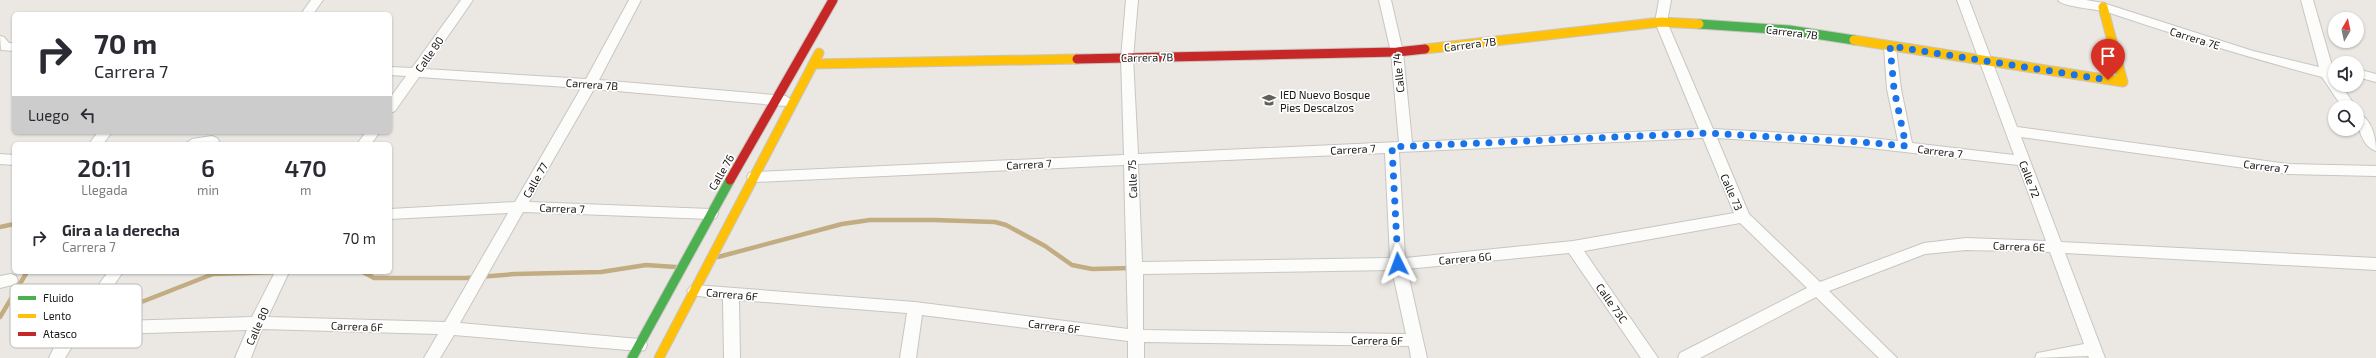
<!DOCTYPE html>
<html lang="es">
<head>
<meta charset="utf-8">
<style>
  body { margin:0; font-family:"Exo 2",sans-serif; background:#f2f2f3; color:#2b2b33; height:100vh; display:flex; flex-direction:column; font-size:15px; white-space:nowrap }
  * { box-sizing:border-box; margin:0 }
  p { font-size:13px; color:#7c7c81 }
  .icon { flex:none; width:22px; height:22px; fill:none; stroke:currentColor; stroke-width:2; stroke-linecap:round; stroke-linejoin:round }
  .map { position:relative; flex:1; overflow:hidden }
  .sheet { position:absolute; left:12px; top:142px; width:380px; height:132px; display:flex; flex-direction:column; background:#fff; border-radius:6px; box-shadow:0 1px 3px #0004 }
  .sheet>* { flex:none }
  .hud { position:absolute; left:12px; top:12px; width:380px; height:122px; border-radius:6px; box-shadow:0 1px 3px #0004; background:#fff; color:#2b2b33; overflow:hidden }
  .needle { width:26px; rotate:9deg }
  .fabs { position:absolute; left:2328px; top:12px; display:grid; gap:8px }
  .fabs a { display:grid; place-items:center; width:36px; height:36px; border-radius:50%; background:#fff; box-shadow:0 1px 3px #0004; font-size:20px }
  .pin { position:absolute; display:grid; place-items:center; width:34px; height:34px; color:#fff; margin:-41px -17px; border-radius:50% 50% 50% 0; rotate:-45deg; box-shadow:0 0 4px #0007 }
  .pin .icon { rotate:45deg }
  .me { position:absolute; width:44px; margin:-22px; rotate:357deg; stroke-linejoin:round; filter:drop-shadow(0 0 3px #0008) }
  .turn { display:flex; align-items:center; gap:14px; height:84px; padding:0 16px; font-size:18px }
  .turn .icon { width:52px; height:52px; stroke-width:2.5 }
  .turn b { display:block; font-size:28px; line-height:34px }
  .then { display:flex; align-items:center; height:38px; padding:0 16px; background:#0003; gap:8px; font-size:15px }
  .eta { display:flex; justify-content:space-evenly; align-items:center; height:68px; text-align:center }
  .eta b { font-size:24px; font-weight:600; line-height:28px }
  ul { padding:0; list-style:none }
  li { display:flex; align-items:center; gap:12px; height:56px; padding:0 16px }
  li div { flex:1 }
  li b { display:block; font-size:15px }
  li em { font-style:normal }
  .map>svg:first-child { display:block }
  .lines { fill:none; stroke-linecap:round; stroke-linejoin:round }
  .stream { stroke:#c2ac82; stroke-width:4.5 }
  .street-casing { stroke:#c8c6c2; stroke-width:2 }
  .fast-casing { stroke:#c8c6c2; stroke-width:11 }
  .slow-casing { stroke:#c8c6c2; stroke-width:11 }
  .jam-casing { stroke:#c8c6c2; stroke-width:11 }
  .street { fill:#fcfcfb; fill-rule:evenodd }
  .fast { stroke:#4caf50; stroke-width:9 }
  .slow { stroke:#ffc107; stroke-width:9 }
  .jam { stroke:#c62828; stroke-width:9 }
  .route { stroke:#1a73e8; stroke-width:7; stroke-dasharray:0 12.6 }
  .labels { text-anchor:middle; dominant-baseline:central; stroke-width:3.5; stroke-linejoin:round; paint-order:stroke }
  .street-label { font-size:11px; fill:#181714; stroke:#fff }
  .poi-label { font-size:11px; fill:#181714; stroke:#fff; text-anchor:start }
  .key { fill:#fff; stroke:#bab9b8; stroke-width:1 }
  .key-label { font-size:11px; fill:#181714 }
</style>
</head>
<body>
<div class="map">
<svg width="2376" height="358" viewBox="0 0 2376 358">
  <rect width="100%" height="100%" fill="#ebe8e4"/>
  <g class="lines">
    <!-- stream -->
    <g class="stream">
      <polyline points="0,227 14,224"/>
      <polyline points="718,257 842,224 870,220 934,220 995,222 1006,225 1045,246 1072,265 1092,269 1132,268"/>
      <polyline points="363,272 374,278 466,278 515,274 601,272 646,265 676,267"/>
      <polyline points="17,289 29,306 56,321 80,316"/>
      <polyline points="89,314 144,301 213,274 281,272"/>
      <polyline points="0,317 27,272"/>
    </g>
    <defs>
      <g id="street">
        <polygon points="311,0 323,0 313,14 301,14"/>
        <polygon points="461,0 473,0 425,69 586,79 629,0 641,0 599,80 786,96 793,101 786,106 594,89 529,202 711,209 716,210 718,214 716,218 711,219 523,212 460,323 639,339 645,340 647,345 645,350 639,351 454,335 440,358 424,358 438,334 262,329 251,358 235,358 247,330 79,335 65,358 49,358 58,339 108,272 123,272 88,322 252,317 275,272 289,272 268,317 445,322 508,213 390,219 390,209 515,202 581,88 419,77 395,111 390,113 390,98 406,76 390,75 390,67 412,68"/>
        <path d="M 1126,0 L 1138,0 L 1133,58 L 1138,154 L 1399,142 L 1391,52 L 1379,0 L 1391,0 L 1403,52 L 1412,142 L 1699,129 L 1655,22 L 1659,0 L 1671,0 L 1667,22 L 1713,129 L 1861,137 L 1898,141 L 1887,89 L 1884,47 L 1890,43 L 1896,47 L 1901,89 L 1912,143 L 2014,155 L 1957,0 L 1969,0 L 2017,127 L 2288,164 L 2376,166 L 2376,176 L 2288,174 L 2021,137 L 2061,242 L 2376,258 L 2376,270 L 2065,253 L 2105,358 L 2089,358 L 2088,356 L 2035,358 L 2037,353 L 2043,352 L 2084,344 L 2050,252 L 1966,250 L 1925,254 L 1829,291 L 1897,358 L 1879,358 L 1816,297 L 1700,358 L 1678,358 L 1680,353 L 1807,288 L 1740,223 L 1584,251 L 1658,358 L 1641,358 L 1569,253 L 1407,269 L 1427,358 L 1411,358 L 1409,346 L 1144,342 L 1144,358 L 1128,358 L 1128,341 L 922,315 L 916,358 L 900,358 L 907,313 L 739,300 L 740,358 L 724,358 L 723,299 L 690,295 L 687,291 L 690,287 L 695,285 L 915,302 L 1128,329 L 1124,165 L 754,182 L 749,181 L 747,177 L 749,173 L 754,172 L 1124,155 L 1121,58 ZM 1703,138 L 1734,213 L 1573,241 L 1405,258 L 1399,152 ZM 1717,138 L 1861,147 L 2018,165 L 2046,241 L 1966,238 L 1924,243 L 1820,282 L 1749,214 ZM 1385,153 L 1390,258 L 1142,262 L 1138,164 ZM 1392,270 L 1406,334 L 1143,330 L 1143,274 Z"/>
        <path d="M 2058,0 L 2086,0 L 2103,3 L 2253,51 L 2319,67 L 2301,0 L 2313,0 L 2335,76 L 2335,85 L 2341,85 L 2356,107 L 2342,107 L 2322,77 C 2250,58 2179,36 2107,12 C 2097,9 2062,7 2058,0 Z"/>
        <polygon points="0,36 4,37 9,43 14,43 14,51 1,50"/>
        <polygon points="2357,69 2376,74 2376,82 2357,77"/>
        <path d="M 2357,113 C 2372,118 2376,138 2376,151 C 2362,147 2357,126 2357,113 Z"/>
        <polygon points="98,132 112,132 103,144 89,144"/>
        <polygon points="366,132 380,132 371,144 357,144"/>
        <polygon points="212,136 217,138 219,141 217,144 185,144 192,139"/>
        <polygon points="0,154 14,155 14,165 0,164"/>
        <polygon points="11,274 16,276 18,280 16,284 0,288 0,276"/>
      </g>
      <g id="fast">
        <polyline points="1699,24 1789,30 1854,40"/>
        <polyline points="632,358 730,180"/>
      </g>
      <g id="slow">
        <polyline points="1854,40 2123,82 2103,7"/>
        <polyline points="1425,49 1661,22 1699,24"/>
        <polyline points="813,64 1077,59"/>
        <polyline points="659,358 819,53"/>
      </g>
      <g id="jam">
        <polyline points="1077,59 1397,52 1425,49"/>
        <polyline points="730,180 833,0"/>
      </g>
    </defs>
    <!-- street casing -->
    <use href="#street" class="street-casing"/>
    <!-- fast casing -->
    <use href="#fast" class="fast-casing"/>
    <!-- slow casing -->
    <use href="#slow" class="slow-casing"/>
    <!-- jam casing -->
    <use href="#jam" class="jam-casing"/>
    <!-- street -->
    <use href="#street" class="street"/>
    <!-- fast -->
    <use href="#fast" class="fast"/>
    <!-- slow -->
    <use href="#slow" class="slow"/>
    <!-- jam -->
    <use href="#jam" class="jam"/>
  </g>
  <g class="lines">
    <!-- route -->
    <polyline class="route" points="1398,264 1392,147 1706,133 1861,142 1906,146 1894,89 1890,46 2108,80"/>
  </g>
  <!-- icons -->
  <defs>
    <symbol id="school-bare" viewBox="-9 -9 18 18"><path d="M0-5L7-2L0 1L-7-2ZM-4 1L0 2.5L4 1V4Q0 6-4 4Z" fill="#62605d" stroke="#fff" stroke-width="2.5" paint-order="stroke"/></symbol>
  </defs>
  <g fill-rule="evenodd">
    <use href="#school-bare" x="1259" y="90" width="20" height="20"/>
  </g>
  <g class="labels">
    <!-- street labels -->
    <g class="street-label">
      <text transform="translate(1792 32) rotate(7)">Carrera 7B</text>
      <text transform="translate(2195 38) rotate(17)">Carrera 7E</text>
      <text transform="translate(1470 44) rotate(-7)">Carrera 7B</text>
      <text transform="translate(429 54) rotate(-55)">Calle 80</text>
      <text transform="translate(1147 57) rotate(-1)">Carrera 7B</text>
      <text transform="translate(1398 73) rotate(-96)">Calle 74</text>
      <text transform="translate(592 84) rotate(4)">Carrera 7B</text>
      <text transform="translate(1353 149) rotate(-3)">Carrera 7</text>
      <text transform="translate(1940 151) rotate(7)">Carrera 7</text>
      <text transform="translate(1029 164) rotate(-3)">Carrera 7</text>
      <text transform="translate(2266 166) rotate(7)">Carrera 7</text>
      <text transform="translate(721 172) rotate(-60)">Calle 76</text>
      <text transform="translate(1132 179) rotate(-92)">Calle 75</text>
      <text transform="translate(2030 179) rotate(69)">Calle 72</text>
      <text transform="translate(535 180) rotate(-60)">Calle 77</text>
      <text transform="translate(1732 192) rotate(66)">Calle 73</text>
      <text transform="translate(562 208) rotate(2)">Carrera 7</text>
      <text transform="translate(2019 246) rotate(2)">Carrera 6E</text>
      <text transform="translate(1465 258) rotate(-5)">Carrera 6G</text>
      <text transform="translate(732 294) rotate(5)">Carrera 6F</text>
      <text transform="translate(1612 303) rotate(55)">Calle 73C</text>
      <text transform="translate(257 326) rotate(-66)">Calle 80</text>
      <text transform="translate(357 326) rotate(2)">Carrera 6F</text>
      <text transform="translate(1054 326) rotate(7)">Carrera 6F</text>
      <text transform="translate(1377 340) rotate(1)">Carrera 6F</text>
    </g>
    <!-- poi labels -->
    <g class="poi-label">
      <text x="1280" y="94">IED Nuevo Bosque<tspan x="1280" dy="13">Pies Descalzos</tspan></text>
    </g>
  </g>
  <!-- legend -->
  <rect x="10" y="284" width="132" height="64" rx="6" class="key"/>
  <rect x="18" y="296" width="18" height="4" fill="#4caf50"/>
  <rect x="18" y="314" width="18" height="4" fill="#ffc107"/>
  <rect x="18" y="332" width="18" height="4" fill="#c62828"/>
  <g class="key-label">
    <text x="43" y="302">Fluido</text>
    <text x="43" y="320">Lento</text>
    <text x="43" y="338">Atasco</text>
  </g>
</svg>
<div class="fabs">
<a><svg class="needle" viewBox="-14 -14 28 28"><path d="M0-13l5 13h-10z" fill="#e53935"/><path d="M0 13l5-13h-10z" fill="#7c7c81"/></svg></a>
<a><svg class="icon" aria-label="sound" viewBox="0 0 24 24"><path d="M4 9h4l5-4v14l-5-4H4zM17 9q2 3 0 6"/></svg></a>
<a><svg class="icon" aria-label="search" viewBox="0 0 24 24"><circle cx="10" cy="10" r="6"/><path d="M15 15l6 6"/></svg></a>
</div>
<div class="pin" style="left:2108px;top:80px;background:#d93025"><svg class="icon" aria-label="arrive" viewBox="0 0 24 24"><path d="M6 21V4h12l-3 4 3 4H6"/></svg></div>
<svg class="me" style="left:1398px;top:264px" viewBox="-20 -20 40 40"><path d="M0-17L14 15 0 8-14 15z" fill="#1a73e8" stroke="#fff" stroke-width="4"/></svg>
<div class="hud">
<div class="turn"><svg class="icon" aria-label="right" viewBox="0 0 24 24"><path d="M7 20v-9h11M14 6l5 5-5 5"/></svg><div><b>70 m</b>Carrera 7</div></div>
<div class="then">Luego<svg class="icon" aria-label="left" viewBox="0 0 24 24"><path d="M17 20v-9H6M10 6l-5 5 5 5"/></svg></div>
</div>
<section class="sheet">
<div class="eta">
<div><b>20:11</b><p>Llegada</p></div>
<div><b>6</b><p>min</p></div>
<div><b>470</b><p>m</p></div>
</div>
<ul>
<li><svg class="icon" aria-label="right" viewBox="0 0 24 24"><path d="M7 20v-9h11M14 6l5 5-5 5"/></svg><div><b>Gira a la derecha</b><p>Carrera 7</p></div><em>70 m</em></li>
</ul>
</section>
</div>
</body>
</html>
